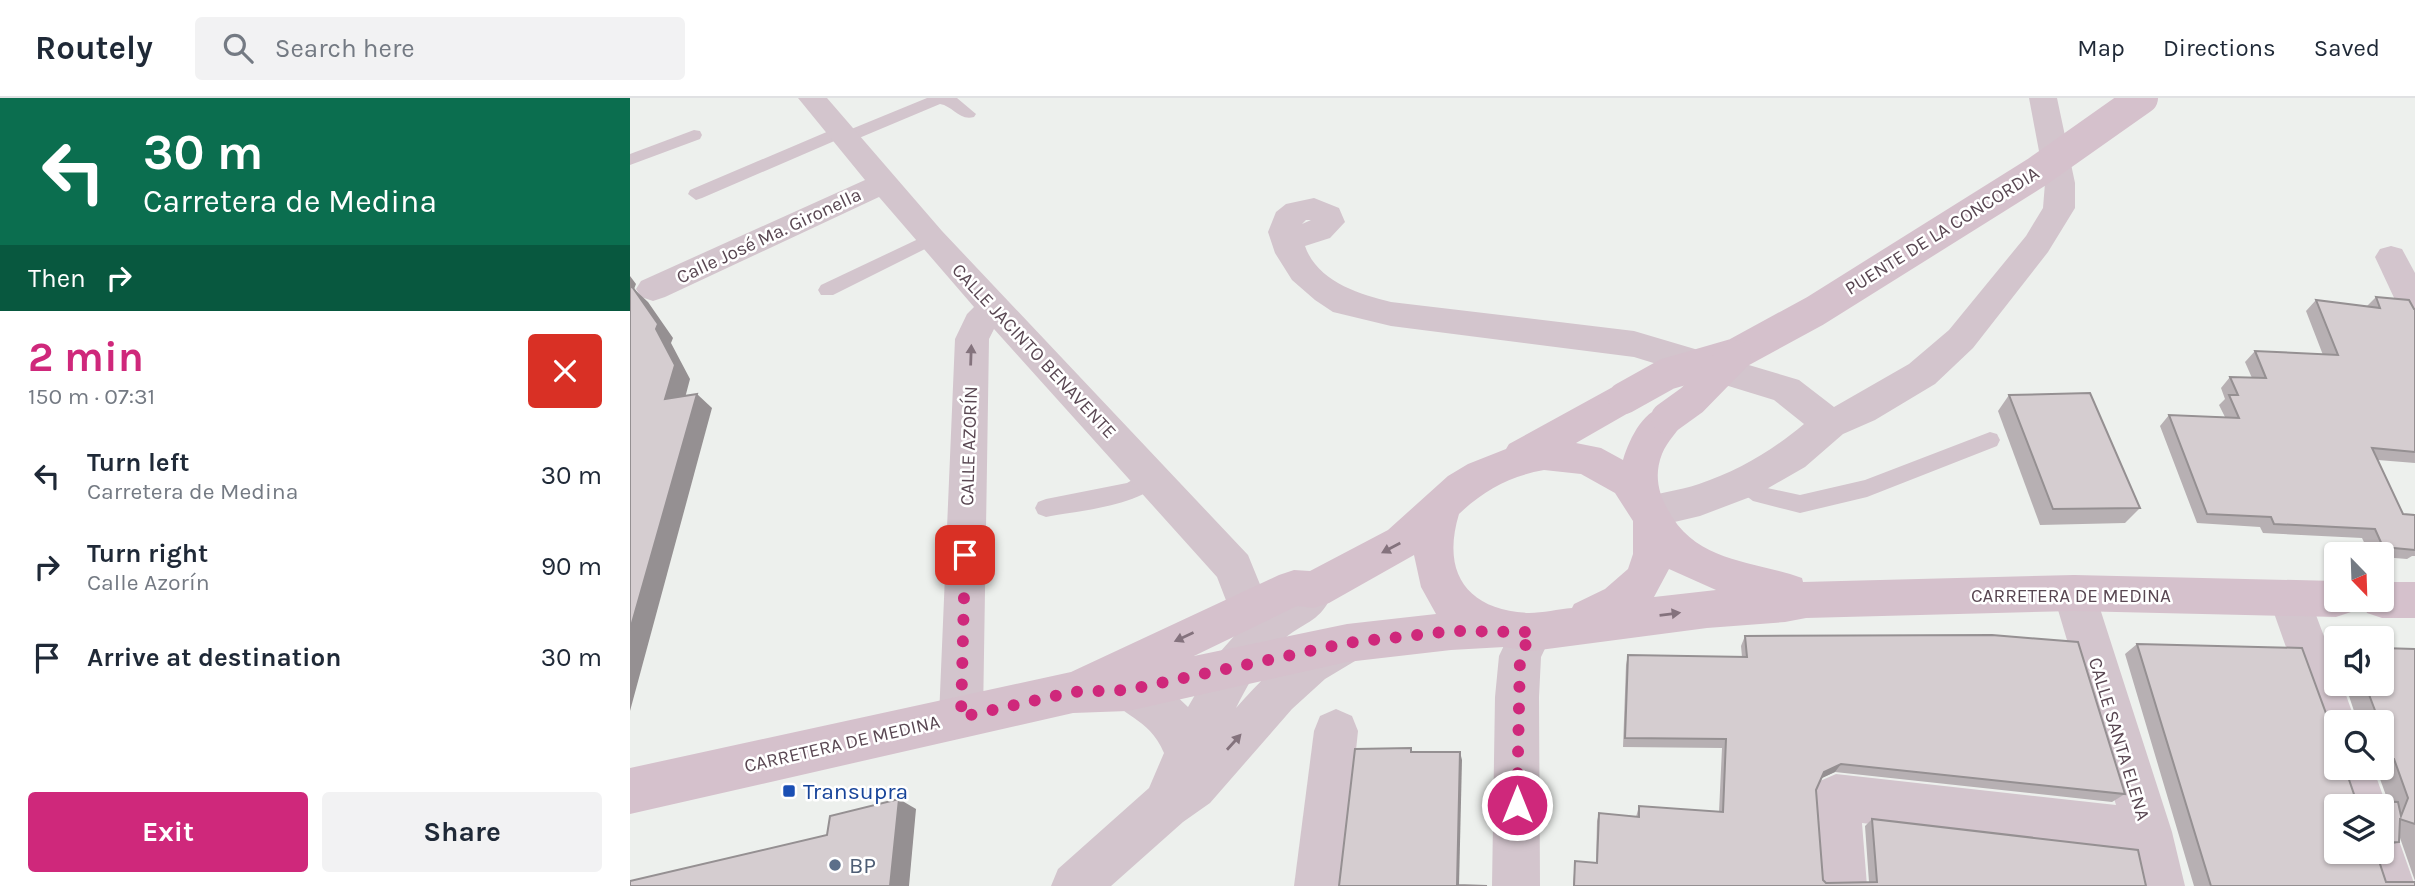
<!DOCTYPE html>
<html lang="en">
<head>
<meta charset="utf-8">
<style>
  body { margin:0; font-family:Karla,sans-serif; background:#f2f2f3; color:#1f2937; height:100vh; display:flex; flex-direction:column; font-size:26px; white-space:nowrap }
  * { box-sizing:border-box; margin:0 }
  p { font-size:23px; color:#747a83 }
  .icon { flex:none; width:38px; height:38px; fill:none; stroke:currentColor; stroke-width:2; stroke-linecap:round; stroke-linejoin:round }
  .map { position:relative; flex:1; overflow:hidden }
  .panel { display:flex; flex-direction:column; background:#fff; width:630px }
  .panel>* { flex:none }
  .top-card { background:#0b6e4f; color:#fff; overflow:hidden }
  .needle { width:46px; rotate:157deg }
  .controls { position:absolute; left:1694px; top:444px; display:grid; gap:14px }
  .controls a { display:grid; place-items:center; width:70px; height:70px; border-radius:7px; background:#fff; box-shadow:0 2px 5px #0004; font-size:35px }
  .pin { position:absolute; display:grid; place-items:center; width:60px; height:60px; color:#fff; margin:-30px; border-radius:14px; box-shadow:0 4px 10px #0006 }
  .me { position:absolute; width:77px; margin:-38px; rotate:0deg; stroke-linejoin:round; filter:drop-shadow(0 0 5px #0008) }
  .turn { display:flex; align-items:center; gap:24px; height:147px; padding:0 28px; font-size:32px }
  .turn .icon { width:91px; height:91px; stroke-width:2.5 }
  .turn b { display:block; font-size:49px; line-height:60px }
  .then { display:flex; align-items:center; height:66px; padding:0 28px; background:#0003; gap:14px; font-size:26px }
  .round { display:grid; place-items:center; flex:none; width:74px; height:74px; border-radius:7px; background:#f2f2f3 }
  .overview { display:flex; align-items:center; justify-content:space-between; height:119px; padding:0 28px }
  h1 { font-size:42px; font-weight:700; line-height:52px; color:#cf287b }
  .button { display:flex; gap:14px; margin-top:auto; padding:14px 28px }
  .button a { flex:1; height:80px; border-radius:7px; background:#cf287b; color:#fff; font-size:28px; font-weight:700; line-height:80px; text-align:center }
  .button a+a { background:#f2f2f3; color:#1f2937 }
  ul { padding:0; list-style:none }
  li { display:flex; align-items:center; gap:21px; height:91px; padding:0 28px }
  li div { flex:1 }
  li b { display:block; font-size:26px }
  li em { font-style:normal }
  header { display:flex; align-items:center; gap:42px; box-sizing:border-box; height:98px; padding:0 35px; background:#fff; border-bottom:2px solid #e0e1e3 }
  header strong { font-size:33px }
  nav { display:flex; gap:38px; margin-inline-start:auto; font-size:24px }
  .search { width:490px; height:63px; background:#f2f2f3; display:flex; align-items:center; gap:18px; box-sizing:border-box; padding:0 24px; border-radius:7px; color:#747a83; font-size:26px }
  main { display:flex; flex:1; min-height:0 }
  .map>svg:first-child { display:block }
  .lines { fill:none; stroke-linecap:round; stroke-linejoin:round }
  .lane { fill:#d3c5cd; fill-rule:evenodd }
  .street { fill:#d3c5cd; fill-rule:evenodd }
  .secondary { fill:#d5c1cc; fill-rule:evenodd }
  .secondary-bridge { stroke:#d5c1cc; stroke-width:32 }
  .wall { fill:#b7b0b3 }
  .shaded-wall { fill:#959092 }
  .building { fill:#d5cdd0; stroke:#959092; stroke-width:2 }
  .oneway { fill:#84737d }
  .oneway2 { fill:#84727d }
  .route { stroke:#cf287b; stroke-width:12; stroke-dasharray:0 21.6 }
  .transit-dot { fill:#1a4fb4; stroke:#fff; stroke-width:2.5 }
  .service-dot { fill:#5c6f8a; stroke:#fff; stroke-width:2.5 }
  .labels { text-anchor:middle; dominant-baseline:central; stroke-width:5; stroke-linejoin:round; paint-order:stroke }
  .street-label { font-size:19px; fill:#594752; stroke:#fff }
  .near-transit-label { font-size:23px; fill:#164399; stroke:#fff; text-anchor:start }
  .near-service-label { font-size:23px; fill:#4e5e75; stroke:#fff; text-anchor:start }
</style>
</head>
<body>
<header>
<strong>Routely</strong>
<div class="search"><svg class="icon" aria-label="search" viewBox="0 0 24 24"><circle cx="10" cy="10" r="6"/><path d="M15 15l6 6"/></svg>Search here</div>
<nav><a>Map</a><a>Directions</a><a>Saved</a></nav>
</header>
<main>
<section class="panel">
<div class="top-card">
<div class="turn"><svg class="icon" aria-label="left" viewBox="0 0 24 24"><path d="M17 20v-9H6M10 6l-5 5 5 5"/></svg><div><b>30 m</b>Carretera de Medina</div></div>
<div class="then">Then<svg class="icon" aria-label="right" viewBox="0 0 24 24"><path d="M7 20v-9h11M14 6l5 5-5 5"/></svg></div>
</div>
<div class="overview"><div><h1>2 min</h1><p>150 m · 07:31</p></div><a class="round" style="background:#d93025;color:#fff"><svg class="icon" aria-label="close" viewBox="0 0 24 24"><path d="M6 6l12 12M18 6L6 18"/></svg></a></div>
<ul>
<li><svg class="icon" aria-label="left" viewBox="0 0 24 24"><path d="M17 20v-9H6M10 6l-5 5 5 5"/></svg><div><b>Turn left</b><p>Carretera de Medina</p></div><em>30 m</em></li>
<li><svg class="icon" aria-label="right" viewBox="0 0 24 24"><path d="M7 20v-9h11M14 6l5 5-5 5"/></svg><div><b>Turn right</b><p>Calle Azorín</p></div><em>90 m</em></li>
<li><svg class="icon" aria-label="arrive" viewBox="0 0 24 24"><path d="M6 21V4h12l-3 4 3 4H6"/></svg><div><b>Arrive at destination</b></div><em>30 m</em></li>
</ul>
<div class="button"><a>Exit</a><a>Share</a></div>
</section>
<div class="map">
<svg width="1785" height="788" viewBox="0 0 1785 788">
  <rect width="100%" height="100%" fill="#edf0ed"/>
  <g class="lines">
    <!-- lane -->
    <g class="lane">
      <path d="M 297,0 L 327,0 L 346,16 L 344,19 C 329,23 323,8 310,6 L 222,43 L 216,44 L 209,41 L 72,100 L 66,102 L 58,96 L 60,92 L 206,30 L 212,29 L 219,32 Z"/>
      <polygon points="64,32 70,33 72,37 70,41 0,67 0,56"/>
      <polygon points="301,135 310,141 307,145 203,197 191,197 188,192 191,187"/>
      <polygon points="1360,334 1367,336 1370,342 1367,348 1237,399 1170,415 1123,403 1107,391 1104,385 1107,379 1114,376 1137,390 1170,397 1235,382"/>
      <path d="M 521,371 L 528,374 L 531,380 C 517,408 445,413 416,419 L 408,416 L 405,410 L 408,404 L 416,401 L 497,385 Z"/>
    </g>
    <!-- street -->
    <g class="street">
      <path d="M 168,0 L 197,0 L 312,133 L 618,457 L 638,506 C 655,496 666,481 684,474 L 699,479 L 705,492 C 688,527 679,520 654,541 C 633,559 618,586 606,610 C 637,575 670,543 715,527 L 730,532 L 736,546 L 730,560 L 695,581 L 662,611 L 580,705 L 553,724 L 481,788 L 421,788 L 428,771 L 519,690 L 534,655 C 518,617 489,620 476,592 L 483,577 L 498,571 L 537,589 L 558,609 L 590,554 L 614,527 L 604,523 L 587,479 L 364,231 L 359,241 L 353,619 L 347,634 L 331,640 L 315,634 L 309,619 L 325,241 L 337,216 L 344,209 L 249,99 L 35,199 L 23,203 L 11,199 L 6,191 L 11,183 L 235,82 Z"/>
      <path d="M 1399,0 L 1427,0 L 1445,85 L 1445,110 L 1418,154 L 1343,250 L 1305,286 L 1245,322 L 1213,336 L 1175,369 L 1128,396 L 1070,418 L 1019,430 L 1005,426 L 999,414 L 1005,402 C 1026,395 1048,393 1069,386 C 1108,373 1143,352 1174,326 L 1144,302 L 1004,259 L 761,228 L 703,214 L 685,202 L 662,182 L 645,155 L 638,134 L 646,114 L 656,106 L 684,100 L 709,110 L 715,124 L 700,140 L 675,148 C 687,183 728,196 761,204 L 1004,233 L 1169,282 L 1204,309 L 1279,266 L 1319,232 L 1396,138 L 1413,110 L 1415,85 ZM 676,122 L 681,122 L 672,126 Z"/>
      <polygon points="1761,148 1772,151 1785,175 1785,222 1773,219 1745,159 1750,151"/>
      <polygon points="1444,477 1459,482 1465,495 1542,734 1555,788 1507,788 1499,756 1232,725 1237,788 1189,788 1183,699 1190,683 1206,676 1486,707 1423,495 1429,482"/>
      <polygon points="1660,483 1675,488 1706,570 1706,586 1712,586 1726,625 1706,625 1706,651 1690,645 1639,501 1645,488"/>
      <polygon points="902,515 917,520 923,534 911,559 909,599 910,788 862,788 865,599 869,558 887,520"/>
      <polygon points="706,611 722,618 728,633 712,788 664,788 684,633 690,618"/>
      <polygon points="1706,653 1706,670 1743,670 1757,709 1752,723 1752,709 1711,709 1697,670"/>
      <polygon points="1752,731 1767,737 1785,788 1738,788 1726,754 1752,754"/>
    </g>
    <!-- secondary -->
    <g class="secondary">
      <path d="M 994,286 L 1007,290 L 1012,300 L 1007,310 L 946,345 L 971,350 L 993,362 C 1001,336 1019,300 1050,310 L 1055,320 C 1049,333 1037,343 1032,356 C 1024,376 1028,395 1038,412 C 1066,465 1122,462 1172,480 L 1173,484 L 1444,477 L 1706,483 L 1706,502 L 1726,502 L 1721,514 L 1706,519 L 1444,513 L 1176,520 L 1155,524 L 1077,530 L 902,553 L 874,549 L 821,552 L 717,564 L 498,613 L 443,615 L 0,716 L 0,670 L 441,574 L 649,477 L 664,472 L 680,473 L 758,432 L 818,378 L 838,366 L 876,351 L 879,346 L 981,290 ZM 914,372 L 951,376 L 985,395 L 1003,423 L 1003,456 L 998,471 L 975,491 L 944,506 L 942,510 C 928,511 913,515 899,515 C 837,512 811,475 829,416 C 854,392 880,378 914,372 ZM 784,457 L 791,489 L 806,516 L 717,526 L 564,558 L 667,508 L 684,510 L 699,505 ZM 1039,471 L 1086,492 L 1024,499 Z"/>
      <polygon points="1752,484 1785,484 1785,520 1752,520 1737,515 1731,502 1752,502"/>
    </g>
    <!-- secondary-bridge -->
    <g class="secondary-bridge">
      <polyline points="994,300 1037,276 1106,256 1185,213 1407,74 1512,0"/>
      <polyline points="1037,320 1062,302 1105,258"/>
    </g>
  </g>
  <!-- wall -->
  <g class="wall">
    <polygon points="1746,199 1785,211 1785,365 1748,362 1773,416 1785,417 1785,458 1782,458 1777,461 1752,459 1752,457 1740,457 1732,440 1633,435 1630,429 1567,425 1530,328 1539,317 1595,319 1589,307 1595,301 1591,290 1600,279 1622,280 1615,264 1625,253 1693,257 1676,213 1686,202 1737,208"/>
    <polygon points="1379,297 1510,410 1495,425 1410,427 1368,313"/>
    <polygon points="1115,538 1495,696 1482,704 1205,674 1191,680 1186,692 1193,782 1196,785 1239,784 1235,728 1242,721 1516,788 943,788 945,763 966,765 967,723 969,715 1006,719 1009,708 1089,714 1092,650 993,649 996,567 998,557 1112,559 1111,548"/>
    <polygon points="1507,546 1706,670 1726,702 1758,703 1746,670 1752,670 1752,625 1714,625 1726,619 1715,586 1752,586 1785,551 1785,783 1769,737 1769,744 1752,751 1752,709 1706,709 1756,784 1785,788 1564,788 1495,556"/>
  </g>
  <!-- shaded-wall -->
  <g class="shaded-wall">
    <polygon points="0,178 6,186 4,191 18,204 43,240 41,245 60,281 51,315 35,301 0,192"/>
    <polygon points="67,296 82,310 0,613 0,532"/>
    <polygon points="830,654 832,662 829,788 827,788"/>
    <polygon points="1211,666 1205,674 1188,682 1194,674"/>
    <polygon points="269,701 286,711 279,788 260,788"/>
  </g>
  <!-- building -->
  <g class="building">
    <polygon points="0,188 3,190 28,226 26,231 45,267 35,301 67,296 0,532"/>
    <polygon points="1746,199 1779,202 1784,211 1785,211 1785,354 1742,350 1773,416 1785,417 1785,452 1753,449 1745,431 1644,426 1641,419 1577,416 1539,317 1609,320 1599,297 1608,297 1600,279 1636,280 1625,253 1708,257 1686,202 1750,210"/>
    <polygon points="1460,295 1510,410 1423,411 1379,297"/>
    <polygon points="1362,537 1448,544 1495,696 1211,666 1194,674 1186,692 1193,782 1196,785 1247,784 1242,721 1508,752 1516,788 944,788 945,763 967,765 969,715 1009,719 1009,708 1093,714 1096,641 995,640 998,557 1117,559 1115,538"/>
    <polygon points="1507,546 1672,550 1704,637 1706,638 1706,670 1715,670 1726,702 1768,704 1771,718 1778,700 1764,661 1752,660 1752,625 1726,625 1726,619 1743,619 1746,615 1735,586 1752,586 1752,550 1785,551 1785,726 1770,721 1769,744 1752,745 1752,709 1706,709 1706,754 1746,754 1756,784 1785,784 1785,788 1581,788"/>
    <polygon points="781,650 781,654 830,654 827,787 857,788 709,788 725,651"/>
    <polygon points="269,701 260,788 0,788 0,783 197,737 200,718"/>
  </g>
  <!-- one-way arrows -->
  <defs><path id="oneway-solid" d="M-6-.8H1V-3.2L6.5 0L1 3.2V.8H-6Z" transform="scale(1.75)"/></defs>
  <g class="oneway">
    <use href="#oneway-solid" transform="translate(341 257) rotate(-88)"/>
    <use href="#oneway-solid" transform="translate(604 644) rotate(-48)"/>
  </g>
  <g class="oneway2">
    <use href="#oneway-solid" transform="translate(761 450) rotate(152)"/>
    <use href="#oneway-solid" transform="translate(1040 516) rotate(-7)"/>
    <use href="#oneway-solid" transform="translate(554 539) rotate(155)"/>
  </g>
  <g class="lines">
    <!-- route -->
    <polyline class="route" points="335,457 331,619 443,594 498,592 717,545 821,533 902,534 890,558 887,707"/>
  </g>
  <!-- markers -->
  <rect class="transit-dot" x="152" y="686" width="14" height="14" rx="3.5"/>
  <circle class="service-dot" cx="205" cy="767" r="7"/>
  <g class="labels">
    <!-- street labels -->
    <g class="street-label">
      <text transform="translate(1312 133) rotate(-32)">PUENTE DE LA CONCORDIA</text>
      <text transform="translate(139 138) rotate(-25)">Calle José Mª. Gironella</text>
      <text transform="translate(404 253) rotate(47)">CALLE JACINTO BENAVENTE</text>
      <text transform="translate(339 348) rotate(-88)">CALLE AZORÍN</text>
      <text x="1441" y="498">CARRETERA DE MEDINA</text>
      <text transform="translate(1489 641) rotate(73)">CALLE SANTA ELENA</text>
      <text transform="translate(212 646) rotate(-13)">CARRETERA DE MEDINA</text>
    </g>
    <!-- near-transit labels -->
    <g class="near-transit-label">
      <text x="173" y="693">Transupra</text>
    </g>
    <!-- near-service labels -->
    <g class="near-service-label">
      <text x="219" y="767">BP</text>
    </g>
  </g>
</svg>
<div class="controls">
<a><svg class="needle" viewBox="-14 -14 28 28"><path d="M0-13l5 13h-10z" fill="#e53935"/><path d="M0 13l5-13h-10z" fill="#747a83"/></svg></a>
<a><svg class="icon" aria-label="sound" viewBox="0 0 24 24"><path d="M4 9h4l5-4v14l-5-4H4zM17 9q2 3 0 6"/></svg></a>
<a><svg class="icon" aria-label="search" viewBox="0 0 24 24"><circle cx="10" cy="10" r="6"/><path d="M15 15l6 6"/></svg></a>
<a><svg class="icon" aria-label="layers" viewBox="0 0 24 24"><path d="M12 4l9 5-9 5-9-5zM3 14l9 5 9-5"/></svg></a>
</div>
<div class="pin" style="left:335px;top:457px;background:#d93025"><svg class="icon" aria-label="arrive" viewBox="0 0 24 24"><path d="M6 21V4h12l-3 4 3 4H6"/></svg></div>
<svg class="me" style="left:887px;top:707px" viewBox="-20 -20 40 40"><circle r="17" fill="#cf287b" stroke="#fff" stroke-width="3"/><path d="M0-11L8 9 0 5-8 9z" fill="#fff"/></svg>
</div>
</main>
</body>
</html>
